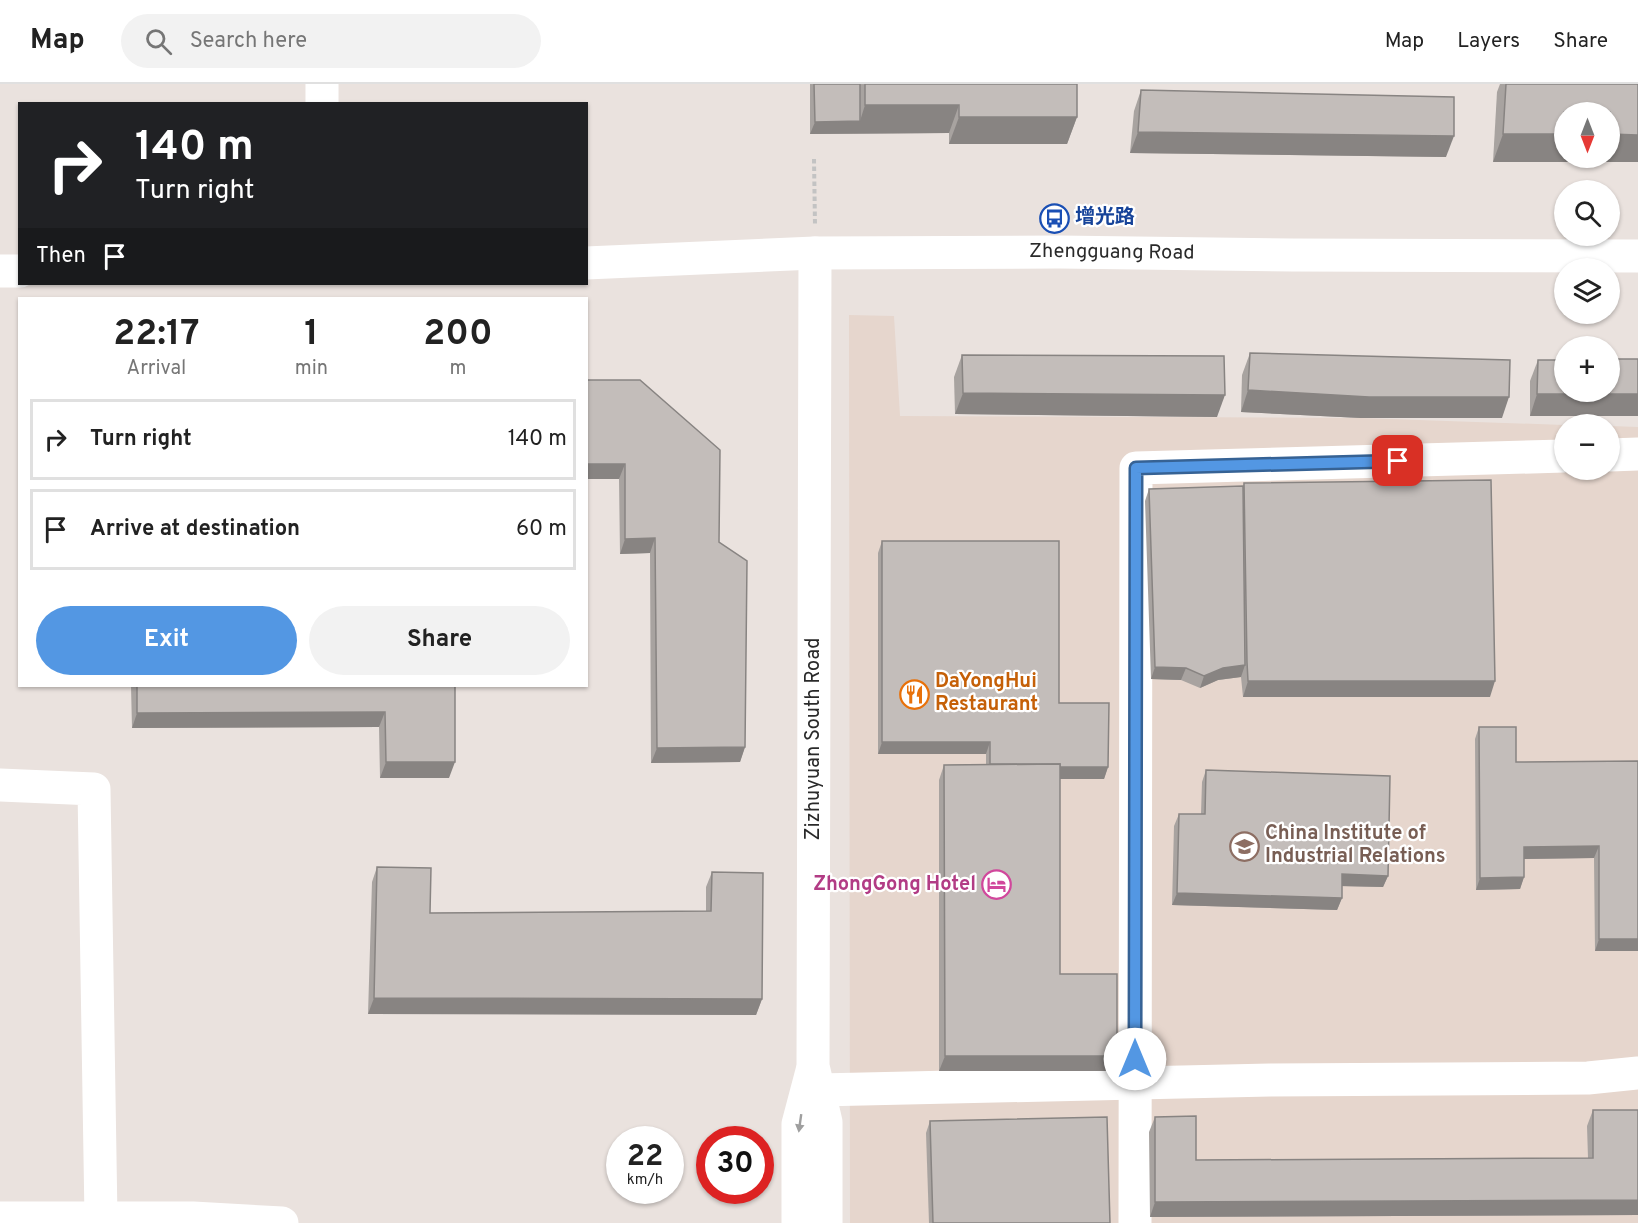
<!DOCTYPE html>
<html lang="en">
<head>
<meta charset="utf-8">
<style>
  body { margin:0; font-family:Overpass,"Noto Sans SC",sans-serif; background:#f2f2f2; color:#222; height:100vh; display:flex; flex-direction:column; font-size:22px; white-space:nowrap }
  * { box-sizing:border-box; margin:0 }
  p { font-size:20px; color:#767676 }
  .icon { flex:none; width:33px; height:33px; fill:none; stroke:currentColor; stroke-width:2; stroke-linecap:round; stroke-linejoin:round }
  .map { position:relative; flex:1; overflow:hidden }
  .details { position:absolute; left:18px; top:213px; width:570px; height:390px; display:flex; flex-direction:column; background:#fff; border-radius:0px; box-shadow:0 2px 4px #0004 }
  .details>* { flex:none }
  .banner { position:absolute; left:18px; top:18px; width:570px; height:183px; border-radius:0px; box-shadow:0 2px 4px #0004; background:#202124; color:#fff; overflow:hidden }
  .needle { width:39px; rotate:180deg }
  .buttons { position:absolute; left:1554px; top:18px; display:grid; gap:12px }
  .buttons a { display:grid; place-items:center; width:66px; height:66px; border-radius:50%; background:#fff; box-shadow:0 2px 4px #0004; font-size:30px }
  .speed { position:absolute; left:606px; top:1042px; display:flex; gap:12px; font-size:30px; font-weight:700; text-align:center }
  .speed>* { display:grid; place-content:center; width:78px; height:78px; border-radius:50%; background:#fff; box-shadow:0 2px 4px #0004; line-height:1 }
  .speed small { font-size:15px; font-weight:400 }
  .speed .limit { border:9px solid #d22; background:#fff; color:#111 }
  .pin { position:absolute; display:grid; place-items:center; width:51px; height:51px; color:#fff; margin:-26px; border-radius:12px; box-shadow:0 3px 9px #0006 }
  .me { position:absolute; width:66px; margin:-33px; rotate:0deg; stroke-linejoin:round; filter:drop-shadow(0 0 4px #0008) }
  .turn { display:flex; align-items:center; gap:21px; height:126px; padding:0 18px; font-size:27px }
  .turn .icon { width:78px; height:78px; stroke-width:2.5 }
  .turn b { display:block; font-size:42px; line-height:51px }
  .then { display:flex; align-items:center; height:57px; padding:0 18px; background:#0003; gap:12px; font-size:22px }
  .eta { display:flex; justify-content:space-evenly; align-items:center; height:102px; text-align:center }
  .eta b { font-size:36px; font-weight:700; line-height:42px }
  .button { display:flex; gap:12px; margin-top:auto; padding:12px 18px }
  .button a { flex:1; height:69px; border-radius:36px; background:#5397e3; color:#fff; font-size:24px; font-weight:700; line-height:69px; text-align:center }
  .button a+a { background:#f2f2f2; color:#222 }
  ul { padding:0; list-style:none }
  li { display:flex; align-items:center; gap:18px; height:81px; margin:0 12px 9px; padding:0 6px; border:3px solid #e0e0e0; border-radius:0px }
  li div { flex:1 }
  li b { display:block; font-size:22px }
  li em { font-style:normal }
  header { display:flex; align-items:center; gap:36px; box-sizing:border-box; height:84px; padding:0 30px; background:#fff; border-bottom:2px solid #e0e0e0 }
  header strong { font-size:28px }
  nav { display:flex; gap:33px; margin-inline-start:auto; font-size:21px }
  .search { width:420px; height:54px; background:#f2f2f2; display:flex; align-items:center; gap:15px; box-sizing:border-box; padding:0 21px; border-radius:33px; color:#767676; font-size:22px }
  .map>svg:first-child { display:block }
  .education { fill:#e6d6cd }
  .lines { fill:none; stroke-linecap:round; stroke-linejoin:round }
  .path { stroke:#c3c3c3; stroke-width:4; stroke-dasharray:4.5 3; stroke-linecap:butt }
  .minor { stroke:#fff; stroke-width:33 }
  .wall { fill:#a8a3a0 }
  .shaded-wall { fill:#888482 }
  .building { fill:#c3bdba; stroke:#888482; stroke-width:1.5 }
  .oneway { fill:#9f9f9f }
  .route-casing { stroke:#366294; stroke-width:15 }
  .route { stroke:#5397e3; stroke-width:10 }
  .labels { text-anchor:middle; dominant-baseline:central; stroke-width:4.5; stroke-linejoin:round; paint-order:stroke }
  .transit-label { font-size:20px; font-weight:bold; fill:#164399; stroke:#fff; text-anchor:start }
  .street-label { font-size:20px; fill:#2a2a2a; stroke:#fff }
  .food-label { font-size:20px; font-weight:bold; fill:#c56008; stroke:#fff; text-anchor:start }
  .education-label { font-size:20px; font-weight:bold; fill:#785e54; stroke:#fff; text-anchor:start }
  .hotel-label { font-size:20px; font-weight:bold; fill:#b23c85; stroke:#fff; text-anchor:end }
</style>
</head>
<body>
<header>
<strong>Map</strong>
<div class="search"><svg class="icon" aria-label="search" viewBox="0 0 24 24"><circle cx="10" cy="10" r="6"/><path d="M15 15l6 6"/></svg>Search here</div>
<nav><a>Map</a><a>Layers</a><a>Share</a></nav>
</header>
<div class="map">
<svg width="1638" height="1139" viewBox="0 0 1638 1139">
  <rect width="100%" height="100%" fill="#eae2de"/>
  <!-- education -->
  <polygon class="education" points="849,231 894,232 900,332 1361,334 1564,341 1564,386 1610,386 1610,342 1638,343 1638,1139 850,1139"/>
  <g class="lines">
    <!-- path -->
    <polyline class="path" points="814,75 815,141"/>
    <!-- minor -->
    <g class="minor">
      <polyline points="322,20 322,0"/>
      <polyline points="815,169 813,982 826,1038 826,1139"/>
      <path id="s1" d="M 586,179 L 815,169 L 1059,168 L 1292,171 L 1638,172"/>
      <polyline points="0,187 20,187"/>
      <polyline points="1610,371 1638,370"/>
      <polyline points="0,701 94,705 101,1134"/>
      <polyline points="819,1006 1270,996 1588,994 1638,989"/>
      <polyline points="0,1134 193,1134 282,1139"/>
      <polyline points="798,1139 798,1040 812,987"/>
      <polyline points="1135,1139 1136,384 1564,372"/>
    </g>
  </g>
  <!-- wall -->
  <g class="wall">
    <polygon points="810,0 1077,0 1077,33 1067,60 949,60 949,49 810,50"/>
    <polygon points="1500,0 1638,0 1493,78 1497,8"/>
    <polygon points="1141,6 1446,73 1130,69 1134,27"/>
    <polygon points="1250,269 1502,334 1361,334 1241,328 1242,291"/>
    <polygon points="962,271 1217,333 955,330 954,293"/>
    <polygon points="1538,276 1638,332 1530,332 1530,297"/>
    <polygon points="586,296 719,458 745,663 740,678 651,679 650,469 620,470 619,395 586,395"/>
    <polygon points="1244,399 1490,613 1243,613 1241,593 1218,596 1200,604 1181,596 1151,595 1145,417 1149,405 1243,402"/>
    <polygon points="882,457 1059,619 1108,683 1104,695 1060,695 1060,890 1117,972 1112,987 939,987 939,696 944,681 986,680 986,670 878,670 878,469"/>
    <polygon points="131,602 455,602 449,694 380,694 379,643 132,644"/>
    <polygon points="1479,643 1516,678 1638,677 1638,867 1595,867 1594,774 1524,775 1524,793 1520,805 1476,806 1475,655"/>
    <polygon points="1206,686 1388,792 1383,803 1342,802 1342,814 1337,826 1172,821 1174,742 1179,730 1201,730 1202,698"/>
    <polygon points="377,783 430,829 706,827 706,803 712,788 762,915 756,931 368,930 372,798"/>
    <polygon points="1593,1026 1638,1131 1150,1133 1149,1048 1155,1033 1196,1076 1588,1074 1587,1042"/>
    <polygon points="930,1037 1110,1139 929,1139 926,1049"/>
  </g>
  <!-- shaded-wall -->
  <g class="shaded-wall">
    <polygon points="865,21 959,21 949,49 810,50 815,38 860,37"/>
    <polygon points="959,33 1077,33 1067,60 949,60"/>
    <polygon points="1138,48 1454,52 1446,73 1130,69"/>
    <polygon points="1503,50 1564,50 1564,74 1610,74 1610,50 1638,51 1638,78 1493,78"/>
    <polygon points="1248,306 1509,313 1502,334 1361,334 1241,328"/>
    <polygon points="963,309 1225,311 1217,333 955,330"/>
    <polygon points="1537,310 1638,310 1638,332 1530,332"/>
    <polygon points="586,380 625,380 619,395 586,395"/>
    <polygon points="655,454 650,469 620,470 625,455"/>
    <polygon points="1245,581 1241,593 1218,596 1200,604 1204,592 1223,584"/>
    <polygon points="1155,583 1186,584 1181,596 1151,595"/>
    <polygon points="1248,597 1495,597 1490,613 1243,613"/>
    <polygon points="385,628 379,643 132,644 137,629"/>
    <polygon points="882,658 990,658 986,670 878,670"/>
    <polygon points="745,663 740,678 651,679 657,664"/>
    <polygon points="386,678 455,678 449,694 380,694"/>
    <polygon points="990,683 1108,683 1104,695 986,695"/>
    <polygon points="1599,762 1594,774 1519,775 1524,763"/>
    <polygon points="1342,790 1388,792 1383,803 1338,802"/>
    <polygon points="1524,793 1520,805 1476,806 1480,794"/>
    <polygon points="1177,809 1342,814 1337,826 1172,821"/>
    <polygon points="1599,855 1638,855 1638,867 1595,867"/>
    <polygon points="374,914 762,915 756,931 368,930"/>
    <polygon points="945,972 1117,972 1112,987 939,987"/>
    <polygon points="1638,1116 1638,1131 1150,1133 1155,1118"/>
  </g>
  <!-- building -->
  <g class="building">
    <polygon points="814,0 860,0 860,37 815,38"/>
    <polygon points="865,0 1077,0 1077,33 959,33 959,21 865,21"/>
    <polygon points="1506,0 1638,0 1638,51 1610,50 1610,28 1564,28 1564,50 1503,50"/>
    <polygon points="1141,6 1454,13 1454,52 1138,48"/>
    <polygon points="1250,269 1510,276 1509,313 1369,313 1248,306"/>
    <polygon points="962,271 1224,272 1225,311 963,309"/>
    <polygon points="1610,275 1638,275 1638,310 1537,310 1538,276 1564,276 1564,308 1610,308"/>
    <polygon points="586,296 640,296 720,366 719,458 747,477 745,663 657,664 655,454 625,455 625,380 586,380"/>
    <polygon points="1491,396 1495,597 1248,597 1247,578 1244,399"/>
    <polygon points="1243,402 1245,581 1223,584 1204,592 1186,584 1155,583 1149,405"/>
    <polygon points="882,457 1059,457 1059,619 1109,619 1108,683 1060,683 1060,680 990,680 990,658 882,658"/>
    <polygon points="137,602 455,602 455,678 386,678 385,628 137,629"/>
    <polygon points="1479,643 1516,643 1516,678 1638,677 1638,855 1599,855 1599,762 1524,763 1524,793 1480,794"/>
    <polygon points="1060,680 1060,890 1117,890 1117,972 945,972 944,681"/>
    <polygon points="1206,686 1390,692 1388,792 1342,790 1342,814 1177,809 1179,730 1205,730"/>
    <polygon points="377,783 431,784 430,829 711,827 712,788 763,789 762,915 374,914"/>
    <polygon points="1593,1026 1638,1026 1638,1116 1155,1118 1155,1033 1196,1032 1196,1076 1593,1074"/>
    <polygon points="1107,1033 1110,1139 933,1139 930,1037"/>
  </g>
  <!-- one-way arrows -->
  <defs><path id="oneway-solid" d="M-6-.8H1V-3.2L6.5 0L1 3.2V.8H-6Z" transform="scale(1.5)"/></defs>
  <use class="oneway" href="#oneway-solid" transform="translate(800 1039) rotate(98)"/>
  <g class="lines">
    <defs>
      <polyline id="route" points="1135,975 1136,384 1398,377"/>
    </defs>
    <!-- route casing -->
    <use href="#route" class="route-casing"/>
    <!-- route -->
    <use href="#route" class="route"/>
  </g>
  <!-- icons -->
  <defs>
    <symbol id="bus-ring" viewBox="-11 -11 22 22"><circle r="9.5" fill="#fff" stroke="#1a4fb4" stroke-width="1.5"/><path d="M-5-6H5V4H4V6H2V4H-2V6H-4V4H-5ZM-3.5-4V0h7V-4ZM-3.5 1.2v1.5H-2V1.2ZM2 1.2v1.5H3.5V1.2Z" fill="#1a4fb4"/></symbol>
    <symbol id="restaurant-ring" viewBox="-11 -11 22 22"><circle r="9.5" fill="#fff" stroke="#e8710a" stroke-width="1.5"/><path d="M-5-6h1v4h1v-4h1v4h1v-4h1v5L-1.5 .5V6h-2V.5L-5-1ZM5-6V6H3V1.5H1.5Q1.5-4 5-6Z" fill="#e8710a"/></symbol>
    <symbol id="university-ring" viewBox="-11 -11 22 22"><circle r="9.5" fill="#fff" stroke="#8d6e63" stroke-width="1.5"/><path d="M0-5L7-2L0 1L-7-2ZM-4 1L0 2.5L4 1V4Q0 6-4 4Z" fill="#8d6e63"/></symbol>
    <symbol id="hotel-ring" viewBox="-11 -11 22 22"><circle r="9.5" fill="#fff" stroke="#d1479c" stroke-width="1.5"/><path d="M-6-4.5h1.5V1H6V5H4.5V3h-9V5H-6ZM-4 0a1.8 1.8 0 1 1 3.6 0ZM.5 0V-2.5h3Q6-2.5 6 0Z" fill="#d1479c"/></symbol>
  </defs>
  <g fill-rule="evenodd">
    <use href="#bus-ring" x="1038" y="118" width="33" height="33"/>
    <use href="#restaurant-ring" x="898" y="594" width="33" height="33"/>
    <use href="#university-ring" x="1228" y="746" width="33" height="33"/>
    <use href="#hotel-ring" x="980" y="784" width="33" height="33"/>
  </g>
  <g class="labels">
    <!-- transit labels -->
    <g class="transit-label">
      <text x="1075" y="134">增光路</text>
    </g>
    <!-- street labels -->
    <g class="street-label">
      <text stroke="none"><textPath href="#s1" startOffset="526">Zhengguang Road</textPath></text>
      <text transform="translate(814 655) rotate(-90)">Zizhuyuan South Road</text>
    </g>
    <!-- food labels -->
    <g class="food-label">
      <text x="935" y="598">DaYongHui<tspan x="935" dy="23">Restaurant</tspan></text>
    </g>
    <!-- education labels -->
    <g class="education-label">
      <text x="1265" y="750">China Institute of<tspan x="1265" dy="23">Industrial Relations</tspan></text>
    </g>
    <!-- hotel labels -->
    <g class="hotel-label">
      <text x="976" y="801">ZhongGong Hotel</text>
    </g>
  </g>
</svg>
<div class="buttons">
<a><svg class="needle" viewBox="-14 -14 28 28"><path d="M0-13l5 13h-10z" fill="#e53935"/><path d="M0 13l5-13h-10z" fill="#767676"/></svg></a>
<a><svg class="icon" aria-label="search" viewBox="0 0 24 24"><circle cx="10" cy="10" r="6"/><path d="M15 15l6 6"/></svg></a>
<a><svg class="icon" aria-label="layers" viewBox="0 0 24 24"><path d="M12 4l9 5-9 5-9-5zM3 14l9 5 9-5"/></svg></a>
<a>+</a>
<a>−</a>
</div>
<div class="speed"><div>22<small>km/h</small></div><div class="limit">30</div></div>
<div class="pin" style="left:1398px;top:377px;background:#d93025"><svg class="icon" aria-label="arrive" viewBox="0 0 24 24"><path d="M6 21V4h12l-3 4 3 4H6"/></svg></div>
<svg class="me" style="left:1135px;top:975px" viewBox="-20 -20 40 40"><circle r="19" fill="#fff"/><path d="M0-13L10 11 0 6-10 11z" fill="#5397e3"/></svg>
<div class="banner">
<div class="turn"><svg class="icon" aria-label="right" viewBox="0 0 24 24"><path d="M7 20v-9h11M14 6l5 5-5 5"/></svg><div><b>140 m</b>Turn right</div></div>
<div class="then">Then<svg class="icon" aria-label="arrive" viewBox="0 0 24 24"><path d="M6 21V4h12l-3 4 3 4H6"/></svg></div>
</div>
<section class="details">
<div class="eta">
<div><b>22:17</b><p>Arrival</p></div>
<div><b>1</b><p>min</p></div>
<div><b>200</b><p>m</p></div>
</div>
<ul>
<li><svg class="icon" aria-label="right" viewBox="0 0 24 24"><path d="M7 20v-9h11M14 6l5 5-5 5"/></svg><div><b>Turn right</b></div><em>140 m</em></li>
<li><svg class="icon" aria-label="arrive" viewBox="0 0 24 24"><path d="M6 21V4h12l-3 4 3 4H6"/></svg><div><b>Arrive at destination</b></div><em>60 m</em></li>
</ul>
<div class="button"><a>Exit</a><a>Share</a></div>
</section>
</div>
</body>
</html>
